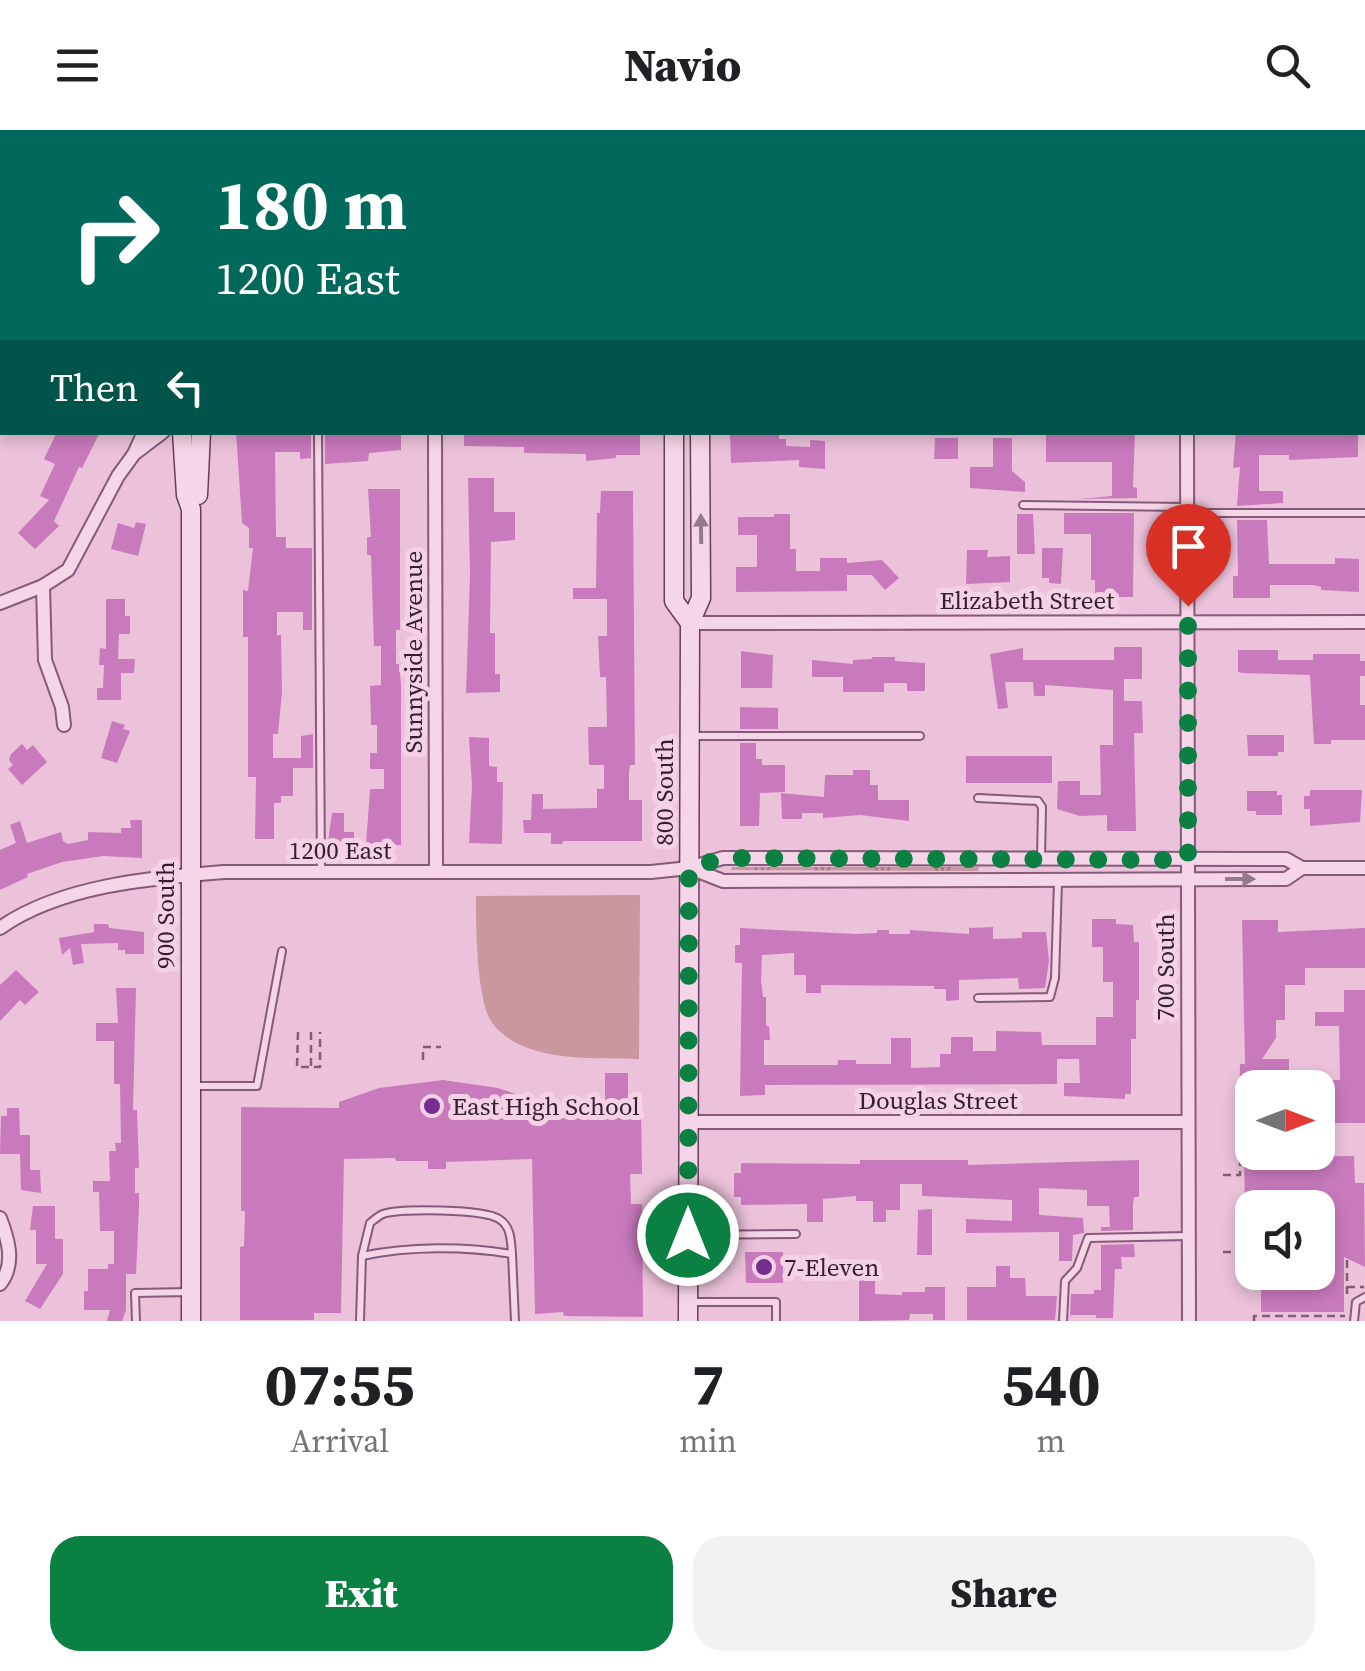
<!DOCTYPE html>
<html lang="en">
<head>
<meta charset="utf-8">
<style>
  body { margin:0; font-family:"Source Serif 4",serif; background:#f2f2f2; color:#202124; height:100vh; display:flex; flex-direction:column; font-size:38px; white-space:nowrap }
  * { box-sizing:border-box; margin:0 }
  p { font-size:32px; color:#757577 }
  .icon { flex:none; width:55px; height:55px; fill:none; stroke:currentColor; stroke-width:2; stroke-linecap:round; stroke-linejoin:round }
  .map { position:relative; height:1191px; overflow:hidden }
  .panel { display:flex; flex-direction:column; background:#fff; flex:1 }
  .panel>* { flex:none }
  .guide { position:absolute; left:0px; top:0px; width:1365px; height:305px; box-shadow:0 5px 15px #0003; background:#00695c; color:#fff; overflow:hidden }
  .needle { width:65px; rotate:90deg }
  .buttons { position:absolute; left:1235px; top:940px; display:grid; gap:20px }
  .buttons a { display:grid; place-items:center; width:100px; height:100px; border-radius:20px; background:#fff; box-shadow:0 5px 15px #0003; font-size:50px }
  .pin { position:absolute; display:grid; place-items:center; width:85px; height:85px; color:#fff; margin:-102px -42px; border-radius:50% 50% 50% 0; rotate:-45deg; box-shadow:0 0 10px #0007 }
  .pin .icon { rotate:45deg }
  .me { position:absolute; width:110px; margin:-55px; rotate:0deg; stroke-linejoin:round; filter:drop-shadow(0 0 8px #0008) }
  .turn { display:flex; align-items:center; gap:35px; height:210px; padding:0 50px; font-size:45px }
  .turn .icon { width:130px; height:130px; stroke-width:2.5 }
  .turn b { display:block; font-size:70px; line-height:85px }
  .then { display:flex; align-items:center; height:95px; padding:0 50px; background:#0003; gap:20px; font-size:38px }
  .eta { display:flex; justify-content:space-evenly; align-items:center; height:170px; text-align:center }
  .eta b { font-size:60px; font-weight:800; line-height:70px }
  .action { display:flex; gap:20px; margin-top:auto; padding:20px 50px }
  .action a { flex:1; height:115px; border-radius:30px; background:#0b8043; color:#fff; font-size:40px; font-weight:800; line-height:115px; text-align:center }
  .action a+a { background:#f2f2f2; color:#202124 }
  header { display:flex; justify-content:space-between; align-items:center; height:130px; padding:0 50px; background:#fff; font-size:45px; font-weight:800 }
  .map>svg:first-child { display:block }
  .grass { fill:url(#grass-tufts) }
  .garden { fill:#c9979e }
  .building { fill:#c87abd }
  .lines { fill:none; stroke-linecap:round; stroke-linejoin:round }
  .lane-casing { stroke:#855a7a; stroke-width:10 }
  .street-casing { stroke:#855a7a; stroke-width:16 }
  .secondary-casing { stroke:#673d5d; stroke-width:21 }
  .path { stroke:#855a7a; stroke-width:2.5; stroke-dasharray:8 5; stroke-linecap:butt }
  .lane { stroke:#f7d5e8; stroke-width:6 }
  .street { stroke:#f7d5e8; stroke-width:12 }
  .secondary { stroke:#f7d5e8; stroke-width:18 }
  .oneway { fill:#967a8c }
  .route { stroke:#0b8043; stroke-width:18; stroke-dasharray:0 32.4 }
  .poi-dot { fill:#762d91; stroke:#f4d1e4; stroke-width:4 }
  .labels { text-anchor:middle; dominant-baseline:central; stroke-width:10; stroke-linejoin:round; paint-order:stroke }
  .street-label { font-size:25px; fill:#351e30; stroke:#f4d1e4 }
  .poi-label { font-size:25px; fill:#351e30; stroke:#f4d1e4; text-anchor:start }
</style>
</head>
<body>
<header><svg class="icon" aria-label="menu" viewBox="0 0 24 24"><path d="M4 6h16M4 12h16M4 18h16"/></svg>Navio<svg class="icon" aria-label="search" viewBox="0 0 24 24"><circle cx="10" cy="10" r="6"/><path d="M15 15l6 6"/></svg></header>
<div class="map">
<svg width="1365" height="1191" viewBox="0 0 1365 1191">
  <defs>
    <pattern id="grass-tufts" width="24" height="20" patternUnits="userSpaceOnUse" patternTransform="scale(2.5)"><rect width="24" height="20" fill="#c9979e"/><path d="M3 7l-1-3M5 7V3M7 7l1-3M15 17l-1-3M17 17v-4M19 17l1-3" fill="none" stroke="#a47b81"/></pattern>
  </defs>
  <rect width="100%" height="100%" fill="#ecc2da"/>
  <!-- grass -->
  <polygon class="grass" points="979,737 978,741 731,740 732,737"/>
  <!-- garden -->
  <path class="garden" d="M 640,765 L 639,929 C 593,927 525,934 493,894 C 476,873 476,794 476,766 Z"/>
  <!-- building -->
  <g class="building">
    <polygon points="57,302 100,302 82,338 79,337 54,391 59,396 35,419 18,403 49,370 40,366 55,334 44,329"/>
    <polygon points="236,302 311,302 311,328 300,329 300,322 275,322 276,407 286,407 286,418 312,418 312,500 303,500 303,482 277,482 277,505 281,505 282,562 278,604 273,604 273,628 301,628 301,606 313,604 313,638 293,638 293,666 281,666 281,673 274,673 274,709 255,709 256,647 248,647 248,507 243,507 243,460 248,461 253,418 249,418 249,398 242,393"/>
    <polygon points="325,302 401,302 401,320 369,323 368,331 325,334"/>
    <polygon points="464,302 640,302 640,325 616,325 616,328 586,331 586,324 524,323 524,317 464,316"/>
    <polygon points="730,302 779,302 779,309 786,309 786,316 810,317 810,310 825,311 825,339 799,337 799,330 731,333"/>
    <polygon points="1046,302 1135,302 1133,357 1137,358 1137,368 1080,369 1112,366 1112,332 1046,332"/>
    <polygon points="1236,302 1358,302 1358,327 1289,330 1289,325 1259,325 1259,361 1283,361 1283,373 1237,376 1240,337 1233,338"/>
    <polygon points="935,308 958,308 958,329 934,329"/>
    <polygon points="993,308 1012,308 1012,341 1025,352 1025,362 970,358 970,337 993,337"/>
    <polygon points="468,348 494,348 494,382 515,382 515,410 491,412 490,503 495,503 495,544 500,544 500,562 466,563 470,445"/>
    <polygon points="368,359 400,359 400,500 396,500 396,534 399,534 401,555 401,715 366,715 370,659 384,659 384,639 370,639 370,623 377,623 377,595 371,595 370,556 381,555 381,516 374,516 371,425 367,425 367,407 371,407"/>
    <polygon points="601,361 633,361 635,635 630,635 629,643 629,670 642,670 642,711 563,711 562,714 551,714 551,703 524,703 523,690 531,690 532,664 543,664 543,679 597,678 597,659 604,659 604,635 589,635 588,597 607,597 606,547 600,547 598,506 607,506 607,469 573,469 573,458 596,458 597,383 600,383"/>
    <polygon points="1064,383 1134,383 1133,467 1095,467 1095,450 1091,450 1091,404 1064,404"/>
    <polygon points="774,384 790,384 790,419 796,419 796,441 820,441 820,428 847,428 847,433 882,430 899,448 885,460 872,445 847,445 847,461 736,462 736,437 757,437 757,405 738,405 738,387 774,387"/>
    <polygon points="1017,384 1033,384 1035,424 1017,424"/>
    <polygon points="1237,390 1267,390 1269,434 1335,434 1335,428 1359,429 1359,462 1321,460 1321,457 1313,455 1270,455 1270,468 1233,468 1233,446 1238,446"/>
    <polygon points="136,392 146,394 138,426 111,419 118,393 134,398"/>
    <polygon points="1042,418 1063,418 1061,454 1049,453 1049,448 1042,448"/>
    <polygon points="967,420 988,420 987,427 1010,426 1010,452 966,454"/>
    <polygon points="106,469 125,469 125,486 130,486 130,504 119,504 118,529 135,529 134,543 121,543 121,570 97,570 97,558 103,558 104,535 99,535 100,518 106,519"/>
    <polygon points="1114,517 1142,517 1142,549 1124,549 1124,571 1142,571 1143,603 1134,603 1136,701 1107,701 1107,685 1080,686 1057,679 1058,651 1080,651 1080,665 1101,665 1100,615 1113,615 1113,560 1045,555 1045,566 1034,566 1033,552 1005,552 1008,578 998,579 990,524 1023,518 1023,530 1114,530"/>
    <polygon points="1238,520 1278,520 1278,530 1313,530 1313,524 1360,524 1360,531 1365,531 1365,546 1360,546 1360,575 1365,575 1365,610 1331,610 1331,614 1314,614 1310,545 1243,543 1238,542"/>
    <polygon points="741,521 773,525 772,558 741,558"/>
    <polygon points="872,527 895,527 895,531 925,533 925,561 907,561 907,553 884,553 884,562 843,562 843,547 812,547 812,530 853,534 853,530 872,529"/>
    <polygon points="740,577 778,578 778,599 740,599"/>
    <polygon points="112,591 125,595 123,599 130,601 117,633 101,628"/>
    <polygon points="1247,605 1284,605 1284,622 1278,622 1278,626 1248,626"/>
    <polygon points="469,607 489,608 489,636 497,637 497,652 503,652 502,714 469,713 472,656"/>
    <polygon points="740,613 756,613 756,629 762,629 762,635 785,635 785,662 760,663 759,696 740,696"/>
    <polygon points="22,614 27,620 33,615 47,632 22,655 8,639 13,635 9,630 11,624"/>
    <rect x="966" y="626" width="86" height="27"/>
    <polygon points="853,640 870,640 870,655 878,655 878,670 909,670 909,691 860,685 823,688 823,683 802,683 802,689 782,689 781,663 824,667 825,645 853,645"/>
    <polygon points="1310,660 1362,660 1360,692 1310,696 1310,679 1304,679 1304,666 1310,666"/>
    <polygon points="1247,661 1277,661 1277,665 1282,665 1282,685 1256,685 1256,681 1247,681"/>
    <polygon points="332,683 344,683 344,702 354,702 354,712 328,712"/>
    <polygon points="130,690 142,690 142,728 103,726 62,732 27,744 28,747 0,760 0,720 16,713 10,695 20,691 27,713 61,702 63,711 68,714 88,710 88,702 121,703 121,698 131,698"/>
    <polygon points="1092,789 1116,789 1116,794 1133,795 1134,812 1139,812 1139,870 1136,870 1136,909 1131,909 1131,964 1125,964 1125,969 1064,966 1064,953 1080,953 1079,929 1057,929 1057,954 765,955 765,965 740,966 742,833 735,833 735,815 740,815 740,798 856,804 877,803 877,800 889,800 889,804 910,804 910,800 969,804 969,798 993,797 993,809 1022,808 1022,802 1046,802 1049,831 1045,858 1019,859 1018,848 959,850 959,870 946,871 946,859 934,859 934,856 821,855 821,863 806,863 806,845 794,845 794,823 762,825 761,850 763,867 766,867 766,896 769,896 770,910 764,910 764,935 838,935 838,930 856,930 856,934 891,934 891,908 911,908 911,938 940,937 940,924 951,924 951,907 973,907 973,921 996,921 996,901 1041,902 1042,915 1096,915 1096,887 1113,887 1113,852 1103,852 1103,817 1092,817"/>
    <polygon points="1242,790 1278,790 1278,802 1365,798 1365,838 1305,838 1305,855 1285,855 1285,890 1276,890 1276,908 1262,929 1289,929 1289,956 1252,956 1252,993 1241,993 1239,986 1240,934 1245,934"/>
    <polygon points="94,794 108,794 109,798 144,802 144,824 125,824 125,820 118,820 118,813 81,814 84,833 73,835 70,818 62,825 59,808 94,802"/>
    <polygon points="16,840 39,862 25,875 20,870 0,891 0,855"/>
    <polygon points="116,858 136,858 133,980 137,980 139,1038 135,1038 135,1063 139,1063 139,1076 136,1144 126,1144 126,1180 122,1191 107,1191 110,1180 84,1180 84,1161 88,1161 88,1139 108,1139 108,1134 114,1134 114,1101 100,1101 99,1062 93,1062 93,1051 110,1051 109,1021 116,1021 115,1013 121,1013 120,954 114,954 114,911 96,911 96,893 118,893"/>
    <polygon points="1344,860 1365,860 1365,993 1331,993 1331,973 1319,973 1319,950 1340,950 1339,896 1315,896 1315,882 1344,882"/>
    <polygon points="605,943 628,943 628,977 641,977 642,1044 630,1044 631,1074 642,1074 643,1187 564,1186 563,1182 535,1184 532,1029 446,1032 446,1039 428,1039 428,1031 396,1031 395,1028 344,1029 341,1183 314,1183 314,1190 240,1190 240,1117 244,1116 245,1081 241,1081 241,977 339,978 339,972 379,958 443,950 498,958 536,971 536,977 605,977"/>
    <polygon points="7,978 19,978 20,1005 30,1005 30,1040 40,1040 41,1063 21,1060 20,1024 0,1024 1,986 7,986"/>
    <polygon points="1354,1026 1355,1053 1364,1053 1365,1137 1344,1127 1344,1182 1261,1182 1261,1142 1318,1142 1318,1078 1245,1078 1244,1027"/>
    <polygon points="860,1030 968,1030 968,1035 1139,1030 1139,1067 1134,1067 1133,1075 1133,1100 1101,1101 1101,1097 1110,1097 1109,1076 1087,1076 1087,1060 1039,1058 1039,1085 1083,1088 1084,1103 1073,1105 1072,1131 1059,1131 1059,1102 966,1103 966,1089 1012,1091 1012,1070 922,1066 922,1054 900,1054 900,1080 886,1080 886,1092 873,1092 873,1071 856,1071 856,1066 823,1069 823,1092 807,1092 807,1074 741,1075 741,1067 734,1067 734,1043 741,1043 741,1033 860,1034"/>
    <polygon points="33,1076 55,1076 55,1109 63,1109 63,1144 40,1179 25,1171 47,1134 36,1134 36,1100 30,1100"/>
    <polygon points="932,1079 932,1125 917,1125 918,1080"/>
    <polygon points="1134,1114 1135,1127 1121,1127 1122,1139 1115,1139 1113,1188 1096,1188 1096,1185 1071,1185 1070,1188 1071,1164 1094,1164 1094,1160 1101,1160 1101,1115"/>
    <polygon points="745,1122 783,1122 783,1153 746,1153"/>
    <polygon points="996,1136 1010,1136 1010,1148 1025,1148 1026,1166 1057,1166 1055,1190 967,1190 967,1157 996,1157"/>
    <polygon points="859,1150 875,1150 875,1164 902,1165 902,1162 925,1162 925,1157 945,1157 945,1190 933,1190 933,1184 910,1184 909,1190 859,1191"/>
  </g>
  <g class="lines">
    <defs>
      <g id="lane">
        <polyline points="0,106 2,106"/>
        <polyline points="318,302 321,741"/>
        <polyline points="1023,375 1186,377"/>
        <polyline points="1188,383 1365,383"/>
        <polyline points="691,606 920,606"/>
        <polyline points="978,668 1038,671 1042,677 1041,729"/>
        <polyline points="978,868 1050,867 1055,848 1058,751"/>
        <polyline points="192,956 257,956 282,821"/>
        <polyline points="689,1105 796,1104"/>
        <path d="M 362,1126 L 370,1093 C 374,1090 378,1086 383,1084 C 400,1078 484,1079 499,1089 C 511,1096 511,1111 512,1124"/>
        <polyline points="692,1172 776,1172 776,1191"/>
        <polyline points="136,1191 135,1163 190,1162"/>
        <path d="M 360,1191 L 362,1126 C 409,1116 464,1116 512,1124 L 515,1191"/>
        <polyline points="1063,1191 1065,1151 1077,1138 1088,1108 1187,1106"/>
        <polyline points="1354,1191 1356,1172 1365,1167"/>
      </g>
      <g id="street">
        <polyline points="1187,0 1187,2"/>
        <polyline points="1362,241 1365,241"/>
        <polyline points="435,302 436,742"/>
        <polyline points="1187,302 1189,1191"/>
        <polyline points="134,324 144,302"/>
        <polyline points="43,456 45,530 62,577 64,595"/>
        <polyline points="0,473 43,456 68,440 118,346 134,324 163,302"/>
        <polyline points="690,493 1365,492"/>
        <polyline points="690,738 723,751 1286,749 1302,738"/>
        <path d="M 0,798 C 61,755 152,748 224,742 L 651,742 L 689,738 L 723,728 L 1286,729 L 1302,738 L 1365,738"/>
        <polyline points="689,992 1188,992"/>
        <path d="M 0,1088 C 8,1109 16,1134 0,1154"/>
      </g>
      <g id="secondary">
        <polyline points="190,0 190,2"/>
        <polyline points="674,0 674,2"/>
        <polyline points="698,0 698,2"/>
        <polyline points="0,256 2,256"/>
        <polyline points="182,302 186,365 191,379 191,1191"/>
        <polyline points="674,302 674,471 690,493"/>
        <polyline points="198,365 201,302"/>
        <polyline points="688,1191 690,493 701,468 700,302"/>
      </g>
    </defs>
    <!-- lane casing -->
    <use href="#lane" class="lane-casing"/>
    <!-- street casing -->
    <use href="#street" class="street-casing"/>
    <!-- secondary casing -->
    <use href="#secondary" class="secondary-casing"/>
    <!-- path -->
    <g class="path">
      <polyline points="128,0 130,2"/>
      <polyline points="161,0 161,2"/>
      <polyline points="298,902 297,937 320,937 320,902"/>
      <polyline points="423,930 423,917 441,917"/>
      <polyline points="311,936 311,902"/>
      <polyline points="1223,1045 1240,1045 1240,1018 1252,1018"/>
      <polyline points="1223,1122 1238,1122 1242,1128 1252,1128"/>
      <polyline points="1347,1157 1364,1157"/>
      <polyline points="1347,1164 1347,1128"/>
      <polyline points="1254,1191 1254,1186 1345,1186"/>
    </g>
    <!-- lane -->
    <use href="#lane" class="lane"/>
    <!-- street -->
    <use href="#street" class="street"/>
    <!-- secondary -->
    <use href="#secondary" class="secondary"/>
  </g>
  <!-- one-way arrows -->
  <defs><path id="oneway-solid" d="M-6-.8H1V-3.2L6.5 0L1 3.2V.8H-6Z" transform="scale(2.5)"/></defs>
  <g class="oneway">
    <use href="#oneway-solid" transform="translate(701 399) rotate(-91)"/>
    <use href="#oneway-solid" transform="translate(1240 749)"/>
  </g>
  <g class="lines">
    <!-- route -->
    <polyline class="route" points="688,1105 689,738 724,728 1188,730 1188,476"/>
  </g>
  <!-- markers -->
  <g class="poi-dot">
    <circle cx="432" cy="976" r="10"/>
    <circle cx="764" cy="1137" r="10"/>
  </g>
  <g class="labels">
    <!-- street labels -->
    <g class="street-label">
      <text x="1027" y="470">Elizabeth Street</text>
      <text transform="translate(413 522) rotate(-90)">Sunnyside Avenue</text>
      <text transform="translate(664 662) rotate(-90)">800 South</text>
      <text x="340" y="720">1200 East</text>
      <text transform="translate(165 785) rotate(-90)">900 South</text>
      <text transform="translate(1165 837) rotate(-90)">700 South</text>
      <text x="938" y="970">Douglas Street</text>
    </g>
    <!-- poi labels -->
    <g class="poi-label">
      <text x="452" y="976">East High School</text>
      <text x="784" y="1137">7-Eleven</text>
    </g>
  </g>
</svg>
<div class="buttons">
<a><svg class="needle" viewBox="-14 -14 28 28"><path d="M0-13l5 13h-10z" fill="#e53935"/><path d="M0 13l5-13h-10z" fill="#757577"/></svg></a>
<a><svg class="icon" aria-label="sound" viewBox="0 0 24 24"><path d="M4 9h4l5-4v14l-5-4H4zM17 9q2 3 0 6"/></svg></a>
</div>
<div class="pin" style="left:1188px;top:476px;background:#d93025"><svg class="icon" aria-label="arrive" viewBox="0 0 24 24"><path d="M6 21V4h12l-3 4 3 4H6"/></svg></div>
<svg class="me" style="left:688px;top:1105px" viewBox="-20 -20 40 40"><circle r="17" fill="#0b8043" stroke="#fff" stroke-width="3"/><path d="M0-11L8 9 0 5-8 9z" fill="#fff"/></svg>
<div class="guide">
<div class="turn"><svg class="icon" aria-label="right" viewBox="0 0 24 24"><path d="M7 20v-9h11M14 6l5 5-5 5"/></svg><div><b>180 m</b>1200 East</div></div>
<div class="then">Then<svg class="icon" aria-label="left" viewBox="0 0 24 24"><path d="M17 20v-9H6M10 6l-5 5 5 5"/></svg></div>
</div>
</div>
<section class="panel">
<div class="eta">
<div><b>07:55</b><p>Arrival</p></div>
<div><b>7</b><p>min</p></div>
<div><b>540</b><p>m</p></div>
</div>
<div class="action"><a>Exit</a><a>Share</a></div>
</section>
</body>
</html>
